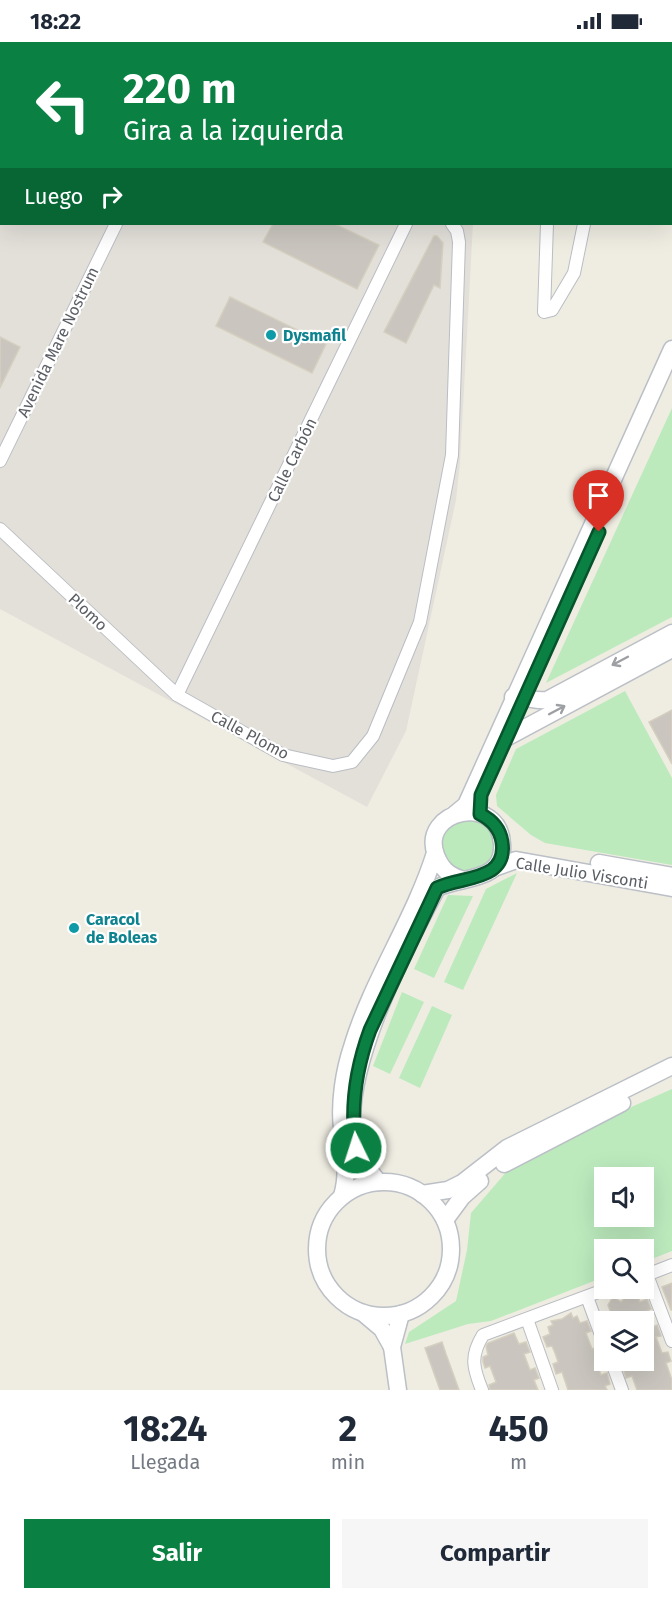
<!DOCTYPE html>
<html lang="es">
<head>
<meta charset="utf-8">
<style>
  body { margin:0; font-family:"Fira Sans",sans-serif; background:#f6f6f7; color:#1f2937; height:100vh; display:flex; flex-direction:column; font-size:22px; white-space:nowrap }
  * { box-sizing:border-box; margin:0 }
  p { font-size:20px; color:#747a83 }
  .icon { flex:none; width:33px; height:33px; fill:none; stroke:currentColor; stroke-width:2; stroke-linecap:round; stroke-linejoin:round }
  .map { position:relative; height:1348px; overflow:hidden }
  .drawer { display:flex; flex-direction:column; background:#fff; flex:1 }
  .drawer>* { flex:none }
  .top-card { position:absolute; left:0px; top:0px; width:672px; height:183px; box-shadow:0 6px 24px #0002; background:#0b8043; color:#fff; overflow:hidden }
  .fabs { position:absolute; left:594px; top:1125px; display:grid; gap:12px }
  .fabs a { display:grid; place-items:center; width:60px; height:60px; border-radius:0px; background:#fff; box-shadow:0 6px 24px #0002; font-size:30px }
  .pin { position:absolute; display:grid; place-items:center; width:51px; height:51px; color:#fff; margin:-62px -26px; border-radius:50% 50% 50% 0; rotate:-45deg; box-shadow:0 0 6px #0007 }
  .pin .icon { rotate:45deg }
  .me { position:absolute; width:66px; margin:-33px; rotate:356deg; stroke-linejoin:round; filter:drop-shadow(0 0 4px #0008) }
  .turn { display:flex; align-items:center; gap:21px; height:126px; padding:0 24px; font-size:27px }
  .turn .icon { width:78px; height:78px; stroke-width:2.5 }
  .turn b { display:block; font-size:42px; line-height:51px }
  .then { display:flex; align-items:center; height:57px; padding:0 24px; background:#0003; gap:12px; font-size:22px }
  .eta { display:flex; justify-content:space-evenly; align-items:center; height:102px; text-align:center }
  .eta b { font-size:36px; font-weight:700; line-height:42px }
  .button { display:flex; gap:12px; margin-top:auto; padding:12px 24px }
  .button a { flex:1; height:69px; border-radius:0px; background:#0b8043; color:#fff; font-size:24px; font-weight:700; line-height:69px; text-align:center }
  .button a+a { background:#f6f6f7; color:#1f2937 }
  .status { display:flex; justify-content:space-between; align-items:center; height:42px; padding:0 30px; background:#fff; direction:ltr }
  .status svg { height:16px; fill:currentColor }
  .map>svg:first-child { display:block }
  .industrial { fill:#e3e0da }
  .green { fill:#bceabd; fill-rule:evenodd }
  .building { fill:#cac6bf; stroke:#d5cfc0; stroke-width:1.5 }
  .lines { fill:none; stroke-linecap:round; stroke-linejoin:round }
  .street-casing { stroke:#babdc3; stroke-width:14 }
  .secondary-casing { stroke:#bbbfc6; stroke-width:19 }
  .street { stroke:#fff; stroke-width:12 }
  .secondary { stroke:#fff; stroke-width:16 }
  .oneway { stroke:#9d9fa3 }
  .route-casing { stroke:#07532c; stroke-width:15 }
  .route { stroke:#0b8043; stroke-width:10 }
  .culture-dot { fill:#0f9aa8; stroke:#fff; stroke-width:2 }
  .labels { text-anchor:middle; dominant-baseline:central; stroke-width:4.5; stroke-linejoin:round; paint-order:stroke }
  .culture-label { font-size:16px; font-weight:bold; fill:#0d838f; stroke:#fff; text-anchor:start }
  .street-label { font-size:16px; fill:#5b5f65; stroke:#fff }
</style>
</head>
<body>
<div class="status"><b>18:22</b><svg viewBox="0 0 49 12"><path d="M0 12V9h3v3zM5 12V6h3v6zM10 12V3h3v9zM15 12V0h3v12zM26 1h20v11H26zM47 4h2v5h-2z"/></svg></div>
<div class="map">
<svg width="672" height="1348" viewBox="0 0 672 1348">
  <rect width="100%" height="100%" fill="#efede2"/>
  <!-- industrial -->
  <polygon class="industrial" points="0,0 502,0 2,2 2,182 473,182 460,421 456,458 406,689 367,765 0,567"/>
  <!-- green -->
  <g class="green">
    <polygon points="672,366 672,575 546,641"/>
    <polygon points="625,649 672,736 672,823 545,801 531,793 497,764 496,753 516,707"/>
    <circle cx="468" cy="804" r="26"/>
    <polygon points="517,831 463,948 444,940 486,847"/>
    <polygon points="448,853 473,854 434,936 414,927"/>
    <polygon points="402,950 424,960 390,1032 373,1024"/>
    <polygon points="432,964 452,973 420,1046 399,1036"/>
    <path d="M 672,1047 L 672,1209 L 644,1220 L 644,1208 L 604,1208 L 604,1235 L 491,1279 L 468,1282 L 405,1302 L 409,1290 L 456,1259 L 467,1208 L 471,1171 L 508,1128 L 620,1070 ZM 604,1136 L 644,1136 L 644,1174 L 604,1174 Z"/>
  </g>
  <!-- building -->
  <g class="building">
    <polygon points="273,182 335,182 379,203 357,247 263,200"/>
    <polygon points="434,194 437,194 443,201 440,246 434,243 406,301 384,290"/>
    <polygon points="230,255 326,302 312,331 216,284"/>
    <polygon points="0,295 20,305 0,346"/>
    <polygon points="672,668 672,722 649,680"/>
    <polygon points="672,1241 672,1268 671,1268 662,1245"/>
    <polygon points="630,1250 637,1252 640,1260 647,1257 651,1267 647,1269 653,1285 657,1283 661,1294 656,1295 662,1311 668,1310 671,1319 666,1321 672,1338 672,1348 637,1348 632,1334 626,1336 623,1326 628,1324 626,1318 651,1318 644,1299 644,1280 605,1280 603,1274 611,1271 608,1263 613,1255 621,1260"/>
    <polygon points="571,1271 573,1276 577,1274 580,1281 587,1279 591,1289 586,1291 592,1307 597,1305 601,1315 596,1317 598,1325 601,1333 607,1331 610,1342 605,1344 607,1348 568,1348 562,1330 556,1332 553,1322 558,1320 555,1311 552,1304 547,1305 543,1295 550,1292 548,1285 553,1283 551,1279 562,1277"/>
    <polygon points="514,1291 519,1302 526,1300 530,1310 524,1312 530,1328 535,1326 539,1336 534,1338 538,1348 490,1348 489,1343 496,1340 490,1324 485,1326 483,1320 483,1315 488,1313 486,1304 488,1301"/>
    <polygon points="442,1300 446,1312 459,1348 440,1348 425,1306"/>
  </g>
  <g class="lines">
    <defs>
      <g id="street">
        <polyline points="148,0 148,2"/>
        <polyline points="412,0 412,2"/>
        <polyline points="593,2 594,0"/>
        <polyline points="547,182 544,270 552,268 574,231 584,182"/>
        <polyline points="0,419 116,182"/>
        <polyline points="0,487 177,653 283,713 333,724 352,720 373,694 420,580 452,413 459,200 457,189 452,182"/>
        <polyline points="177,653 406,182"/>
        <polyline points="647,1233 672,1299"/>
        <polyline points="644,1234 672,1223"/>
        <polyline points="587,1255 604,1301"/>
        <polyline points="527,1277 552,1348"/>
        <polyline points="611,1318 622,1348"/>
        <path d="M 482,1348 C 473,1326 470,1314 483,1293 L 609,1246"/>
      </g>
      <g id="secondary">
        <path d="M 513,655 C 526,654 535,660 547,658 L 672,591"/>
        <polyline points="506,696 672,607"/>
        <polyline points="455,772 466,763 672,307"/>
        <polyline points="599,821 672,834"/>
        <polyline points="494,826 516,818 672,846"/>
        <polyline points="504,1122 622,1061"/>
        <circle cx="384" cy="1207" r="67"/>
        <path d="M 378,1140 C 371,1129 359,1118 356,1105 C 335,1039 405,906 437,846 C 460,834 505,841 502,802 C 499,750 419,768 436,813 C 441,826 448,833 461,837"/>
        <polyline points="422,1152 448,1148 462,1141 507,1106 672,1024"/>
        <path d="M 342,1154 C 349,1130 344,1111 342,1086 C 339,1061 344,1029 352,1005 C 372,938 414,878 435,811"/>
        <polyline points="445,1178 462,1155 480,1139"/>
        <polyline points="363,1271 382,1287 392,1305"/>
        <polyline points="398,1348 392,1305 401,1272"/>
      </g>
    </defs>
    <!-- street casing -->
    <use href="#street" class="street-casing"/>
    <!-- secondary casing -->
    <use href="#secondary" class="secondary-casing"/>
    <!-- street -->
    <use href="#street" class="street"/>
    <!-- secondary -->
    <use href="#secondary" class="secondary"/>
  </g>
  <!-- one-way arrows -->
  <defs><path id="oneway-shaft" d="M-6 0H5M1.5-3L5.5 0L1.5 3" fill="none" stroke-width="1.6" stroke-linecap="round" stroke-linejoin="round" transform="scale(1.5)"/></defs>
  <g class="oneway">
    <use href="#oneway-shaft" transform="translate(620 619) rotate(152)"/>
    <use href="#oneway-shaft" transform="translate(557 668) rotate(-28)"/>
  </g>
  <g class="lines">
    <defs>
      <path id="route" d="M 356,1106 C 350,1066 356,1026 370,988 L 437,846 C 460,834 508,840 502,800 C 500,786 492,778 480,772 L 481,753 L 599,490"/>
    </defs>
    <!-- route casing -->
    <use href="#route" class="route-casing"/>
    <!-- route -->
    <use href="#route" class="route"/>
  </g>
  <!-- markers -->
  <g class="culture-dot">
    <circle cx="271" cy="293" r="6"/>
    <circle cx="74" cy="886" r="6"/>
  </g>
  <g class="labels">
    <!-- culture labels -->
    <g class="culture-label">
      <text x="283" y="293">Dysmafil</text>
      <text x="86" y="877">Caracol<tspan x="86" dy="18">de Boleas</tspan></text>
    </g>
    <!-- street labels -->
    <g class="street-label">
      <text transform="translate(58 300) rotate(-64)">Avenida Mare Nostrum</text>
      <text transform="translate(292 418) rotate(-64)">Calle Carbón</text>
      <text transform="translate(88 570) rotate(43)">Plomo</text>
      <text transform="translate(250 693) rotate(28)">Calle Plomo</text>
      <text transform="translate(582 831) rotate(9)">Calle Julio Visconti</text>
    </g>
  </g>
</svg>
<div class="fabs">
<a><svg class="icon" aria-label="sound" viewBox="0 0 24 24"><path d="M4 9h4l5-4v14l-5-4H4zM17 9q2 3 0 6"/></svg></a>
<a><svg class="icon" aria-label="search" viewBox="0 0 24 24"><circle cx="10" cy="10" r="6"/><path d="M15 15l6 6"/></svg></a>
<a><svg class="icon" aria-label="layers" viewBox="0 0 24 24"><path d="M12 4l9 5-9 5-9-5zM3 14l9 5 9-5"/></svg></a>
</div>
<div class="pin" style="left:599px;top:490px;background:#d93025"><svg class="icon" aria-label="arrive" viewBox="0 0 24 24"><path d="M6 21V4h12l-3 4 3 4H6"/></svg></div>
<svg class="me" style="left:356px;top:1106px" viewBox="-20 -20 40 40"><circle r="17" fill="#0b8043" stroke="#fff" stroke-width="3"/><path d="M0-11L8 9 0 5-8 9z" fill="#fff"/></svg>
<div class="top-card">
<div class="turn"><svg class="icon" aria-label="left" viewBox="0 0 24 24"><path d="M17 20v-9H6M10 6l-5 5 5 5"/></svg><div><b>220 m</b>Gira a la izquierda</div></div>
<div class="then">Luego<svg class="icon" aria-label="right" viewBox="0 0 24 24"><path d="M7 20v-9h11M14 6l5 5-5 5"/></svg></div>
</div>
</div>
<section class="drawer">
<div class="eta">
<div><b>18:24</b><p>Llegada</p></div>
<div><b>2</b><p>min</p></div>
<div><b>450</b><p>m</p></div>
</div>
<div class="button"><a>Salir</a><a>Compartir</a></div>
</section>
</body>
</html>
